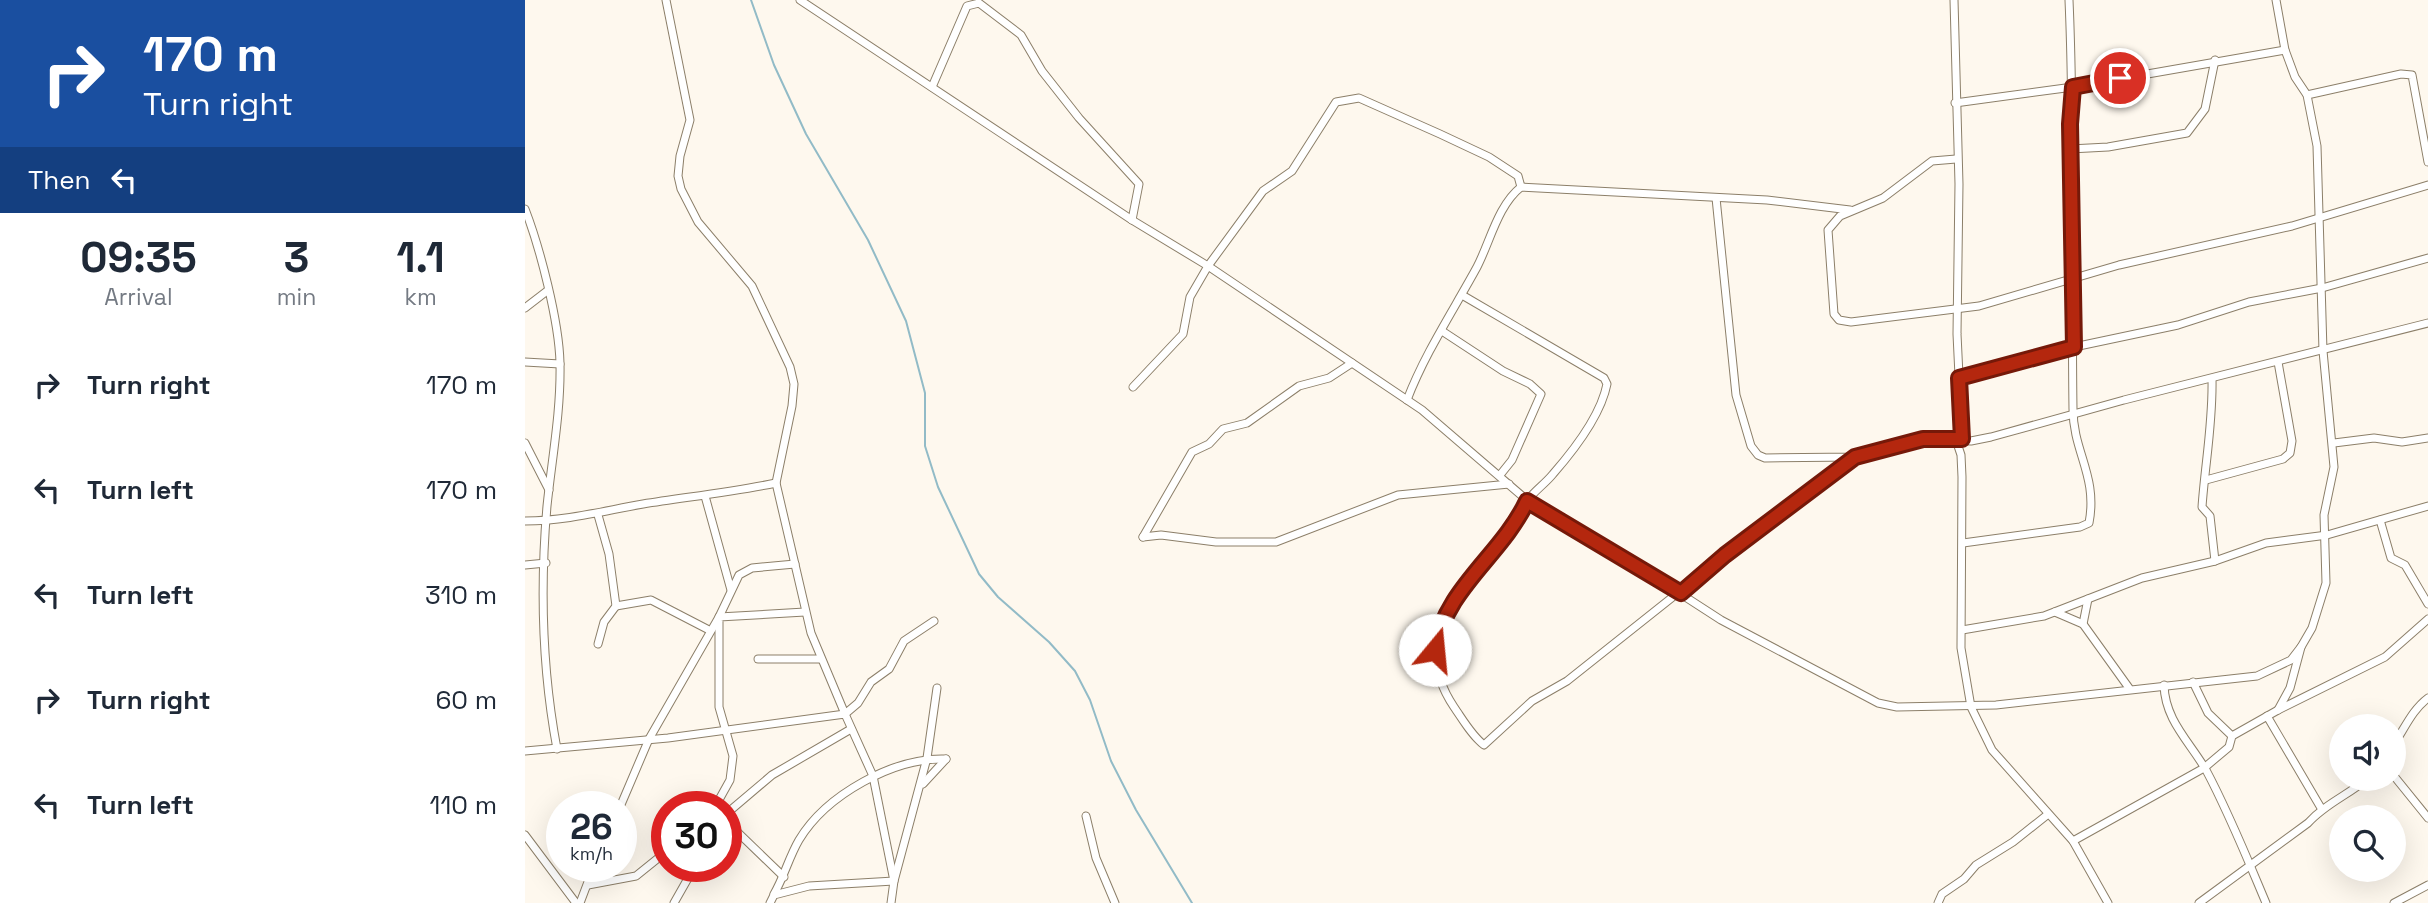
<!DOCTYPE html>
<html lang="en">
<head>
<meta charset="utf-8">
<style>
  body { margin:0; font-family:"Space Grotesk",sans-serif; background:#f2f2f3; color:#1f2937; height:100vh; display:flex; flex-direction:column; font-size:26px; white-space:nowrap }
  * { box-sizing:border-box; margin:0 }
  p { font-size:23px; color:#747a83 }
  .icon { flex:none; width:38px; height:38px; fill:none; stroke:currentColor; stroke-width:2; stroke-linecap:round; stroke-linejoin:round }
  .map { position:relative; flex:1; overflow:hidden }
  .side { display:flex; flex-direction:column; background:#fff; width:525px }
  .side>* { flex:none }
  .top-card { background:#1a4fa0; color:#fff; overflow:hidden }
  .tools { position:absolute; left:1804px; top:714px; display:grid; gap:14px }
  .tools a { display:grid; place-items:center; width:77px; height:77px; border-radius:50%; background:#fff; box-shadow:0 7px 28px #0002; font-size:35px }
  .speed { position:absolute; left:21px; top:791px; display:flex; gap:14px; font-size:35px; font-weight:700; text-align:center }
  .speed>* { display:grid; place-content:center; width:91px; height:91px; border-radius:50%; background:#fff; box-shadow:0 7px 28px #0002; line-height:1 }
  .speed small { font-size:18px; font-weight:400 }
  .speed .limit { border:10px solid #d22; background:#fff; color:#111 }
  .pin { position:absolute; display:grid; place-items:center; width:60px; height:60px; color:#fff; margin:-30px; border:4px solid #fff; border-radius:50%; box-shadow:0 2px 7px #0007 }
  .me { position:absolute; width:77px; margin:-38px; rotate:17deg; stroke-linejoin:round; filter:drop-shadow(0 0 5px #0008) }
  .turn { display:flex; align-items:center; gap:24px; height:147px; padding:0 28px; font-size:32px }
  .turn .icon { width:91px; height:91px; stroke-width:2.5 }
  .turn b { display:block; font-size:49px; line-height:60px }
  .then { display:flex; align-items:center; height:66px; padding:0 28px; background:#0003; gap:14px; font-size:26px }
  .eta { display:flex; justify-content:space-evenly; align-items:center; height:119px; text-align:center }
  .eta b { font-size:42px; font-weight:600; line-height:49px }
  ul { padding:0; list-style:none }
  li { display:flex; align-items:center; gap:21px; height:105px; padding:0 28px }
  li div { flex:1 }
  li b { display:block; font-size:26px }
  li em { font-style:normal }
  main { display:flex; flex:1; min-height:0 }
  .map>svg:first-child { display:block }
  .lines { fill:none; stroke-linecap:round; stroke-linejoin:round }
  .stream { stroke:#92bbc7; stroke-width:2 }
  .minor-casing { stroke:#8c7f69; stroke-width:9 }
  .minor { stroke:#fff; stroke-width:7 }
  .route-casing { stroke:#751909; stroke-width:18 }
  .route { stroke:#b4270e; stroke-width:12 }
</style>
</head>
<body>
<main>
<section class="side">
<div class="top-card">
<div class="turn"><svg class="icon" aria-label="right" viewBox="0 0 24 24"><path d="M7 20v-9h11M14 6l5 5-5 5"/></svg><div><b>170 m</b>Turn right</div></div>
<div class="then">Then<svg class="icon" aria-label="left" viewBox="0 0 24 24"><path d="M17 20v-9H6M10 6l-5 5 5 5"/></svg></div>
</div>
<div class="eta">
<div><b>09:35</b><p>Arrival</p></div>
<div><b>3</b><p>min</p></div>
<div><b>1.1</b><p>km</p></div>
</div>
<ul>
<li><svg class="icon" aria-label="right" viewBox="0 0 24 24"><path d="M7 20v-9h11M14 6l5 5-5 5"/></svg><div><b>Turn right</b></div><em>170 m</em></li>
<li><svg class="icon" aria-label="left" viewBox="0 0 24 24"><path d="M17 20v-9H6M10 6l-5 5 5 5"/></svg><div><b>Turn left</b></div><em>170 m</em></li>
<li><svg class="icon" aria-label="left" viewBox="0 0 24 24"><path d="M17 20v-9H6M10 6l-5 5 5 5"/></svg><div><b>Turn left</b></div><em>310 m</em></li>
<li><svg class="icon" aria-label="right" viewBox="0 0 24 24"><path d="M7 20v-9h11M14 6l5 5-5 5"/></svg><div><b>Turn right</b></div><em>60 m</em></li>
<li><svg class="icon" aria-label="left" viewBox="0 0 24 24"><path d="M17 20v-9H6M10 6l-5 5 5 5"/></svg><div><b>Turn left</b></div><em>110 m</em></li>
</ul>
</section>
<div class="map">
<svg width="1903" height="903" viewBox="0 0 1903 903">
  <rect width="100%" height="100%" fill="#fef8ee"/>
  <g class="lines">
    <!-- stream -->
    <polyline class="stream" points="226,0 249,65 281,134 343,240 381,321 400,393 400,446 413,487 454,574 473,597 524,642 550,671 565,700 586,761 611,810 667,903"/>
    <defs>
      <g id="minor">
        <polyline points="141,0 165,120 155,156 153,176 156,189 173,222 227,286 265,367 269,384 267,406 251,483 286,633 320,714 333,703 346,682 364,669 379,641 409,621"/>
        <polyline points="275,0 607,220 683,266 897,410 1017,513 1111,565 1196,620 1353,703 1372,707 1471,705 1732,676 1766,660 1776,647"/>
        <polyline points="1429,0 1434,184 1432,334 1437,439"/>
        <polyline points="1751,0 1760,50 1770,77 1782,95 1792,146 1798,351 1809,467 1799,515 1801,583 1787,628 1776,647 1765,688 1753,710"/>
        <polyline points="407,87 442,6 454,3 496,35 517,71 554,118 614,184 607,220"/>
        <polyline points="1782,95 1876,74 1887,75 1903,162"/>
        <polyline points="1430,103 1548,87 1760,50"/>
        <polyline points="1545,149 1583,147 1662,133 1680,109 1690,60"/>
        <polyline points="1431,159 1407,161 1358,198 1315,216 1303,230 1309,314 1314,320 1326,322 1454,306 1594,265 1767,226 1903,185"/>
        <polyline points="1191,198 1211,395 1226,446 1233,455 1240,458 1330,457 1398,439 1446,441 1466,437 1599,400 1903,323"/>
        <path d="M 0,209 C 15,248 34,321 35,363 C 36,411 27,458 22,506 C 15,587 17,669 32,749"/>
        <path d="M 937,295 L 1079,378 L 1082,384 C 1076,415 1049,450 1028,474 C 1020,484 1009,491 1002,501 C 993,514 989,530 978,542 C 933,592 883,638 929,707 C 938,720 947,736 959,745 L 1007,701 L 1042,681 L 1232,530 L 1330,457"/>
        <polyline points="0,308 22,291"/>
        <polyline points="917,331 978,371 1005,384 1016,394 987,460 975,475"/>
        <polyline points="0,362 35,364"/>
        <polyline points="1434,378 1549,347 1653,325 1724,302 1797,288 1903,258"/>
        <path d="M 1687,379 C 1688,423 1680,464 1677,507 L 1685,516 L 1690,561"/>
        <polyline points="608,387 658,334 665,297 683,266 738,191 767,171 811,102 834,98 915,134 964,157 993,176 996,187"/>
        <path d="M 882,400 C 900,353 928,311 952,267 C 965,242 973,205 996,187 L 1242,200 L 1325,210"/>
        <polyline points="1431,440 1436,455 1437,477 1436,648 1446,707 1467,750 1548,841 1583,903"/>
        <polyline points="0,443 24,490"/>
        <polyline points="1809,443 1849,438 1877,442 1903,438"/>
        <polyline points="1681,480 1758,459 1765,453 1767,441 1753,362"/>
        <polyline points="180,496 206,590"/>
        <polyline points="1855,520 1866,558 1880,565 1903,604"/>
        <path d="M 0,521 C 41,521 78,511 118,504 C 162,497 207,492 251,483"/>
        <polyline points="618,537 636,535 691,542 751,542 873,495 984,484"/>
        <polyline points="618,537 667,452 684,444 698,429 722,423 774,386 804,378 827,363"/>
        <path d="M 1438,543 L 1555,527 L 1564,523 C 1573,476 1548,452 1548,409 C 1546,273 1550,136 1544,0"/>
        <polyline points="0,565 21,563"/>
        <polyline points="91,606 126,600 184,630"/>
        <polyline points="1530,612 1558,624 1604,688"/>
        <polyline points="1558,624 1563,599"/>
        <polyline points="1437,630 1519,616 1617,578 1690,561 1741,543 1802,535 1903,506"/>
        <polyline points="73,644 79,622 91,606 84,554 73,515"/>
        <polyline points="233,659 296,659"/>
        <polyline points="1668,682 1683,713 1707,736"/>
        <path d="M 1639,685 C 1640,720 1664,741 1681,770 C 1704,813 1722,858 1741,903"/>
        <polyline points="1742,716 1796,808"/>
        <path d="M 1869,744 C 1880,728 1887,710 1903,698"/>
        <polyline points="0,751 143,738 320,714 348,776 369,881 366,903"/>
        <polyline points="1869,776 1903,818"/>
        <polyline points="398,784 421,759"/>
        <polyline points="95,807 124,739 194,617 214,575 227,568 270,564"/>
        <polyline points="190,807 205,780 208,756 194,707 194,617 280,612"/>
        <polyline points="201,814 247,775 326,729"/>
        <polyline points="561,816 571,858 590,903"/>
        <polyline points="201,821 259,877"/>
        <polyline points="0,835 51,903"/>
        <polyline points="1548,841 1679,768 1704,747 1707,736 1753,710 1860,657 1903,619"/>
        <polyline points="63,885 111,876 142,851"/>
        <path d="M 249,894 C 259,877 264,857 274,840 C 301,795 369,757 421,759"/>
        <polyline points="55,903 69,866"/>
        <polyline points="149,903 170,866"/>
        <polyline points="245,903 249,895 284,886 369,881 402,758 412,688"/>
        <polyline points="1413,903 1417,894 1439,879 1451,865 1488,842 1522,815"/>
        <path d="M 1674,903 L 1783,823 C 1800,804 1823,795 1842,779"/>
        <polyline points="1869,903 1903,885"/>
      </g>
    </defs>
    <!-- minor casing -->
    <use href="#minor" class="minor-casing"/>
    <!-- minor -->
    <use href="#minor" class="minor"/>
  </g>
  <g class="lines">
    <defs>
      <path id="route" d="M 910,650 C 920,588 976,556 1002,501 L 1156,593 L 1200,555 L 1330,457 L 1398,439 L 1437,439 L 1434,378 L 1549,347 L 1545,124 L 1548,87 L 1595,78"/>
    </defs>
    <!-- route casing -->
    <use href="#route" class="route-casing"/>
    <!-- route -->
    <use href="#route" class="route"/>
  </g>
</svg>
<div class="tools">
<a><svg class="icon" aria-label="sound" viewBox="0 0 24 24"><path d="M4 9h4l5-4v14l-5-4H4zM17 9q2 3 0 6"/></svg></a>
<a><svg class="icon" aria-label="search" viewBox="0 0 24 24"><circle cx="10" cy="10" r="6"/><path d="M15 15l6 6"/></svg></a>
</div>
<div class="speed"><div>26<small>km/h</small></div><div class="limit">30</div></div>
<div class="pin" style="left:1595px;top:78px;background:#d93025"><svg class="icon" aria-label="arrive" viewBox="0 0 24 24"><path d="M6 21V4h12l-3 4 3 4H6"/></svg></div>
<svg class="me" style="left:910px;top:650px" viewBox="-20 -20 40 40"><circle r="19" fill="#fff"/><path d="M0-13L10 11 0 6-10 11z" fill="#b4270e"/></svg>
</div>
</main>
</body>
</html>
